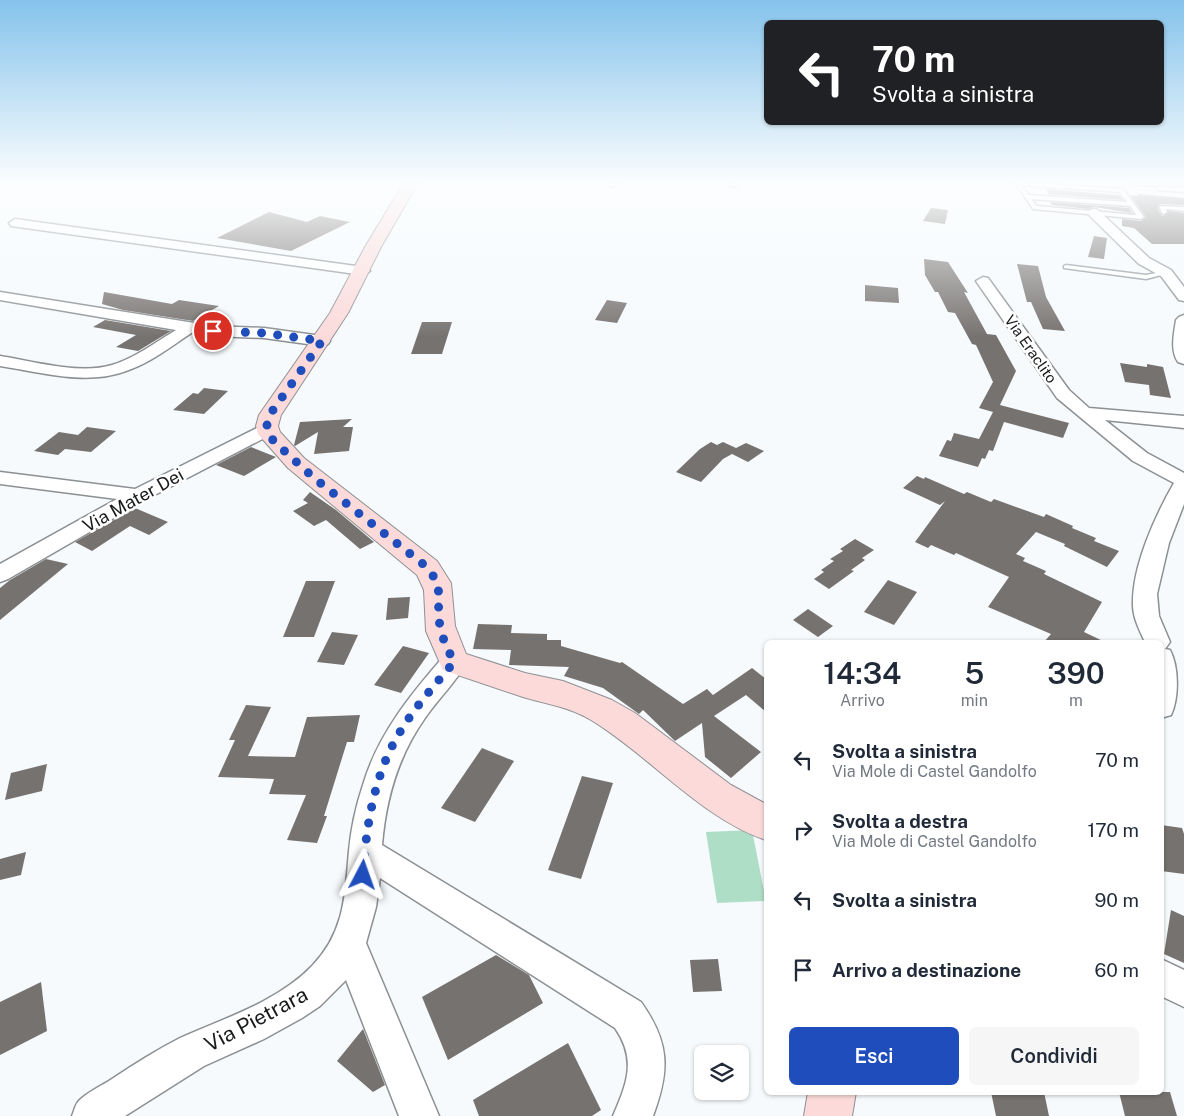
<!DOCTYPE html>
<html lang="it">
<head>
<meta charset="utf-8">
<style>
  body { margin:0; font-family:"Public Sans",sans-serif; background:#f6f6f7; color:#1f2937; height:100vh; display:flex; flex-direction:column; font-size:19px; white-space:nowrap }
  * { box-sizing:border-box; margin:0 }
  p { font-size:16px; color:#747a83 }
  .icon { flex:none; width:28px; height:28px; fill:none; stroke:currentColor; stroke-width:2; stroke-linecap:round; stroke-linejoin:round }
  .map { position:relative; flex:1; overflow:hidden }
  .sheet { position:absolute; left:764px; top:640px; width:400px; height:455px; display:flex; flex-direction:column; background:#fff; border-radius:8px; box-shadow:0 1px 4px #0004 }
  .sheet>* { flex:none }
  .hud { position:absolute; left:764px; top:20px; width:400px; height:105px; border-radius:8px; box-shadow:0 1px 4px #0004; background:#202124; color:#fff; overflow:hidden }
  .controls { position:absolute; left:694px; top:1045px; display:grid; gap:10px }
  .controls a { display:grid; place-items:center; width:55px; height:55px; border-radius:8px; background:#fff; box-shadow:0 1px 4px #0004; font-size:25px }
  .pin { position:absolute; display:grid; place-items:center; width:42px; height:42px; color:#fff; margin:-21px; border:2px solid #fff; border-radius:50%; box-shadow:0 1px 5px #0007 }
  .me { position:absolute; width:55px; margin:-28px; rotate:4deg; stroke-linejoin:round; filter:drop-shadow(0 0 4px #0008) }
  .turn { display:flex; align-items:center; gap:18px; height:105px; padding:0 25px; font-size:22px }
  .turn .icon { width:65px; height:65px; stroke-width:2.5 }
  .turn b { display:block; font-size:35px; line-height:42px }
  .eta { display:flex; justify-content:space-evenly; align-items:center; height:85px; text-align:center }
  .eta b { font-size:30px; font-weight:600; line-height:35px }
  .cta { display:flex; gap:10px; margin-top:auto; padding:10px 25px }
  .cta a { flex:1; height:58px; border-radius:8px; background:#1f4dbb; color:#fff; font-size:20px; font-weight:600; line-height:58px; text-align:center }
  .cta a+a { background:#f6f6f7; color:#1f2937 }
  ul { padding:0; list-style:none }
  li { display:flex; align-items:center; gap:15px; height:70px; padding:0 25px }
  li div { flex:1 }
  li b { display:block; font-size:19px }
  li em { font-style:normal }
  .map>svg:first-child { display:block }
  .green { fill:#afdec6 }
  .building { fill:#767270 }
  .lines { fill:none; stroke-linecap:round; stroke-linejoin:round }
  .lane-casing { stroke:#8c9093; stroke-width:3 }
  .street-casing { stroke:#8c9093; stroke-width:3 }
  .secondary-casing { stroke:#8c9093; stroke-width:2 }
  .primary-casing { stroke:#a85e60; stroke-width:2 }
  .lane { fill:#fff; fill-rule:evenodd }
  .street { fill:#fff; fill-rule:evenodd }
  .secondary { fill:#fcdada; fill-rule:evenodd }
  .primary { fill:#fab5b6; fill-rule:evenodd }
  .route { stroke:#1f4dbb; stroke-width:9; stroke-dasharray:0 16.2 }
  .labels { text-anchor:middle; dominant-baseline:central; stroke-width:5; stroke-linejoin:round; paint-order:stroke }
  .far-street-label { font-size:15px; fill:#17191a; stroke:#fff }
  .street-label { font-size:18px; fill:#17191a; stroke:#fff }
  .near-street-label { font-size:21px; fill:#17191a; stroke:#fff }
</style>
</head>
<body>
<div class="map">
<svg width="1184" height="1116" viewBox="0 0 1184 1116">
  <rect width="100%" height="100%" fill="#f6fafd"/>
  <!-- green -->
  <polygon class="green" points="752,830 766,901 717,903 706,832"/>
  <!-- building -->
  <g class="building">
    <polygon points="1046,189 1119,195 1123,200 1048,194"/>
    <polygon points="1138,194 1184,198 1184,205 1160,204 1158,206 1159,212 1163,216 1169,211 1184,213 1184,244 1152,244 1134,228 1122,226 1122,219 1141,221 1146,217 1130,195 1139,196"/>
    <polygon points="1050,202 1129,208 1132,213 1094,207 1089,209 1052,205"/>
    <polygon points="931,208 948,210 945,224 923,221"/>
    <polygon points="269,212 307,222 320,216 350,222 291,251 217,238"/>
    <polygon points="1094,236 1107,238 1104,259 1088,257"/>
    <polygon points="924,259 948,262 968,293 964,292 987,334 996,335 1016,371 1000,405 1069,423 1063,438 1004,422 993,451 989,450 985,459 982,458 978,467 939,456 947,440 951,441 954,433 979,439 993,412 979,408 993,382 976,345 972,344 955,313 948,312 938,292 935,292 925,275"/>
    <polygon points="1017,264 1038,266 1046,297 1065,331 1043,329 1031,302 1027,302"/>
    <polygon points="865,285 898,288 899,303 865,301"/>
    <polygon points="104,292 172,304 179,300 219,306 193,321 123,310 102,304"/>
    <polygon points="607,300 627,303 617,323 595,320"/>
    <polygon points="105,320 171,331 138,351 116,347 136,335 93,327"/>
    <polygon points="422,322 452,322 442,354 411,354"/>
    <polygon points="1120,363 1147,367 1147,364 1163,367 1171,398 1150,395 1149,385 1125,382"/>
    <polygon points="204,388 228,391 204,414 173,410 193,393 198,394"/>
    <polygon points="352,419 343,427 353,427 349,451 314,454 318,432 295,446 294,445 300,422"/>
    <polygon points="87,427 116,431 91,452 65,449 58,455 34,451 59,432 78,435"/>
    <polygon points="711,442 717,445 723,442 736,448 746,443 764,451 748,462 732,454 723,459 701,482 676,472 700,449"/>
    <polygon points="251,447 276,457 244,476 216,465"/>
    <polygon points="917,476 924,479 925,477 964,494 967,492 991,502 994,499 1044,517 1046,514 1073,526 1072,528 1096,538 1094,541 1119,551 1107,567 1064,546 1065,544 1036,532 1016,554 1025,558 1023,561 1046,571 1044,574 1102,602 1084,632 1105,642 1044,642 1051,634 988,607 1009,577 956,553 954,555 931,545 928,548 915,542 945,501 940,505 903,488"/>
    <polygon points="310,492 336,510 374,542 360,549 326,520 314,526 293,511 308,503 303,500"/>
    <polygon points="135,508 168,522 149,535 130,526 92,551 75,542"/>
    <polygon points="855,539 874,550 862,558 865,560 851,570 854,571 829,589 814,579 824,572 821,570 834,561 830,559 843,551 840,549"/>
    <polygon points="46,559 68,564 0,620 0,588 10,580"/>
    <polygon points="888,580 917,592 894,625 864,612"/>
    <polygon points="306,581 335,581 314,637 283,637"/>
    <polygon points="410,597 408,618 386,620 388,598"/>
    <polygon points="808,609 833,626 818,637 793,620"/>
    <polygon points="478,624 512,625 511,633 547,634 547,640 561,640 561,646 620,663 622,662 683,704 707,689 713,695 752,668 766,679 766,712 746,695 714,716 761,752 731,778 705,757 702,723 675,741 643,710 639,714 603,688 564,676 569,667 509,665 511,650 473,649"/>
    <polygon points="332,632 358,635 344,665 317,662"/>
    <polygon points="403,646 429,653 401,693 374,685"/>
    <polygon points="246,705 271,707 248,756 295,757 307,717 360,715 354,742 347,742 324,816 327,816 317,843 287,840 306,795 269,794 274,779 218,777 235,740 229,740"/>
    <polygon points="482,748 514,761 475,822 441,808"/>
    <polygon points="47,764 42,791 5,800 11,773"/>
    <polygon points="582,776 613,783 581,879 548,870"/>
    <polygon points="1161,825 1182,828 1184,834 1184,874 1161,871"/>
    <polygon points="26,852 21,875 0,880 0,859"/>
    <polygon points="1171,910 1184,916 1184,963 1164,954"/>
    <polygon points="496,955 529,975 543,1003 448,1060 422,997"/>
    <polygon points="718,959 722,991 693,992 690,960"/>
    <polygon points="41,982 47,1031 0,1055 0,1002"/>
    <polygon points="363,1029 385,1085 373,1092 337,1061"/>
    <polygon points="568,1043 601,1110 592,1116 479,1116 473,1100"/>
    <polygon points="991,1092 1044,1092 1049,1116 996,1116"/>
    <polygon points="1119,1092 1170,1092 1177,1116 1125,1116"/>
  </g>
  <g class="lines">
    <defs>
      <g id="lane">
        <polygon points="612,181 618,181 612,187 609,185"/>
        <polygon points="732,181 738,181 735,187 730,186"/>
        <path d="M 1015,182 L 1123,189 L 1144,217 L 1141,219 L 1033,209 ZM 1021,185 L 1119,192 L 1127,202 L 1029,195 ZM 1031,199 L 1130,206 L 1136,215 L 1037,206 Z"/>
        <polygon points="1156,187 1184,188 1184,192 1158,190"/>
        <polygon points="1160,206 1184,207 1184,211 1166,209 1167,212 1164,214 1161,212"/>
        <polygon points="1066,265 1146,275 1166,271 1169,273 1146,279 1064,268 1064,266"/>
      </g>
      <g id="street">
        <polygon points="1094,209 1098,210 1149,258 1171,270 1184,287 1184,301 1179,300 1161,276 1139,264 1090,216 1088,213 1090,210"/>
        <polygon points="15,219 363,267 370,271 363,275 11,226 9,223"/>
        <path d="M 983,277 L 988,278 L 1069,390 L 1089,408 L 1184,416 L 1184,428 L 1105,420 L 1147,453 L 1184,473 L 1184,504 L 1169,543 L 1157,594 L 1159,616 L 1170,642 L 1165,649 L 1170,650 C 1179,667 1179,698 1171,715 L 1161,718 L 1161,642 L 1145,642 C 1140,631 1133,618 1133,605 C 1132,567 1155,516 1174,483 L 1133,461 L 1057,398 L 976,281 Z"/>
        <path d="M 0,292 L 213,326 L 264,328 L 322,336 L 328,338 L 330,341 L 328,344 L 322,346 L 264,338 L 213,336 L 193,332 C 171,346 151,363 126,371 C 86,386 40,372 0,366 L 0,356 C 32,361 80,375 112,365 C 135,358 156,342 176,330 L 0,300 Z"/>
        <path d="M 1184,315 L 1184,364 L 1178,362 C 1170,350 1174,334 1176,320 L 1179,317 Z"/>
        <polygon points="267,423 274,425 276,429 274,433 145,500 8,579 0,582 0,564 117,499 0,484 0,472 135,489"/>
        <path d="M 454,652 L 463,655 L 467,662 C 456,682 438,699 425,718 C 398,756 386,798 382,845 L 641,1002 C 670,1043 670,1070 653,1116 L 613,1116 C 627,1083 637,1060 615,1028 L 380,878 L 376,907 L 366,943 L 439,1116 L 399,1116 L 346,980 L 320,1006 L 302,1018 L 264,1039 L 204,1066 L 125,1116 L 72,1116 C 74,1112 75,1105 78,1102 C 84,1094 103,1085 112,1079 C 134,1064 157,1050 180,1038 C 225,1018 277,1002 312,966 C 345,932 345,895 349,851 C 351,829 356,806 363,785 C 378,734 411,694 445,655 Z"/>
        <polygon points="1161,959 1184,970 1184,1007 1161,996"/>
      </g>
      <g id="secondary">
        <path d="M 405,181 L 419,181 L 381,247 L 348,313 L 281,415 L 278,426 L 280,432 L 304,458 L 437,561 L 451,583 L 455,626 L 466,654 L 525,673 L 563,681 L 612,700 L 635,713 L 731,785 L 766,804 L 766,840 C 702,819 649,755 591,720 C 570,707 546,704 523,697 C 496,688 469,679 443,670 L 426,631 L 424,590 L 417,575 L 288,468 L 258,434 L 256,426 L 259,415 L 330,313 L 365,247 Z"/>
        <polygon points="808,1092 856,1092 852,1116 804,1116"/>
      </g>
      <polygon id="primary" points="1126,181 1184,181 1184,188 1133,185"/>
    </defs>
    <!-- lane casing -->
    <use href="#lane" class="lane-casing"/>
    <!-- street casing -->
    <use href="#street" class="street-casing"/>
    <!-- secondary casing -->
    <use href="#secondary" class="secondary-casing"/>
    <!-- primary casing -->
    <use href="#primary" class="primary-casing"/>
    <!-- lane -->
    <use href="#lane" class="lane"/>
    <!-- street -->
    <use href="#street" class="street"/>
    <!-- secondary -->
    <use href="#secondary" class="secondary"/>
    <!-- primary -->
    <use href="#primary" class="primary"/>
  </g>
  <!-- sky -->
  <linearGradient id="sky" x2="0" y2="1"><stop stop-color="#85c3ec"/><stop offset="0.54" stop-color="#fbfdfe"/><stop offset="1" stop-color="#fbfdfe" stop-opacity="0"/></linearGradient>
  <rect width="1184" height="337" fill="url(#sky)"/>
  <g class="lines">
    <!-- route -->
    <path class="route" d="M 213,331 L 264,333 L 322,341 L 273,410 L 267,423 L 267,429 L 272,439 L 280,447 L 314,478 L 423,564 C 447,587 435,598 440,626 C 442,638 448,650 454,662 C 435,685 415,707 400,732 C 374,774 366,827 363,875"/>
  </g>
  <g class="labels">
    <!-- far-street labels -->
    <g class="far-street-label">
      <text transform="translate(1031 349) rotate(55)">Via Eraclito</text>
    </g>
    <!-- street labels -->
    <g class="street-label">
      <text transform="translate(133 500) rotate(-29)">Via Mater Dei</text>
    </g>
    <!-- near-street labels -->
    <g class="near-street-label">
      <text transform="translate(256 1019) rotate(-28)">Via Pietrara</text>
    </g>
  </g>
</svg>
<div class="controls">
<a><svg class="icon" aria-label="layers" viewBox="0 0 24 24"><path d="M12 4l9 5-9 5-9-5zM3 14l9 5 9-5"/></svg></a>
</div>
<div class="pin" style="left:213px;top:331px;background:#d93025"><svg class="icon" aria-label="arrive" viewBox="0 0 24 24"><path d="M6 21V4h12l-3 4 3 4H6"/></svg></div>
<svg class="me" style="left:363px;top:875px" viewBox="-20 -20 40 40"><path d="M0-17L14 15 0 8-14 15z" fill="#1f4dbb" stroke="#fff" stroke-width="4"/></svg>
<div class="hud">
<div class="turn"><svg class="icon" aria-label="left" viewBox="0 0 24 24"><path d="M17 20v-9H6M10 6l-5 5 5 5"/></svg><div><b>70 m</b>Svolta a sinistra</div></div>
</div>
<section class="sheet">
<div class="eta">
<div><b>14:34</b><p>Arrivo</p></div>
<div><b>5</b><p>min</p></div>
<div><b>390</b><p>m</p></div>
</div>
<ul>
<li><svg class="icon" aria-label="left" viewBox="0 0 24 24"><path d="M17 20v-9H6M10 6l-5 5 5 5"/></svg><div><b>Svolta a sinistra</b><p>Via Mole di Castel Gandolfo</p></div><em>70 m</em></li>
<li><svg class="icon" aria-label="right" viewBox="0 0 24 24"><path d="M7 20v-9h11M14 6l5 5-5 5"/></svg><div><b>Svolta a destra</b><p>Via Mole di Castel Gandolfo</p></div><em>170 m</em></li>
<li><svg class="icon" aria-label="left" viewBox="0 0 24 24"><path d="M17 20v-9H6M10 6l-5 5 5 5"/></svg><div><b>Svolta a sinistra</b></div><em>90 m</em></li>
<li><svg class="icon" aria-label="arrive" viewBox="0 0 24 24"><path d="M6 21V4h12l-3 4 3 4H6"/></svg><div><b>Arrivo a destinazione</b></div><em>60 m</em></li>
</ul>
<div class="cta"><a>Esci</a><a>Condividi</a></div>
</section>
</div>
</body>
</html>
